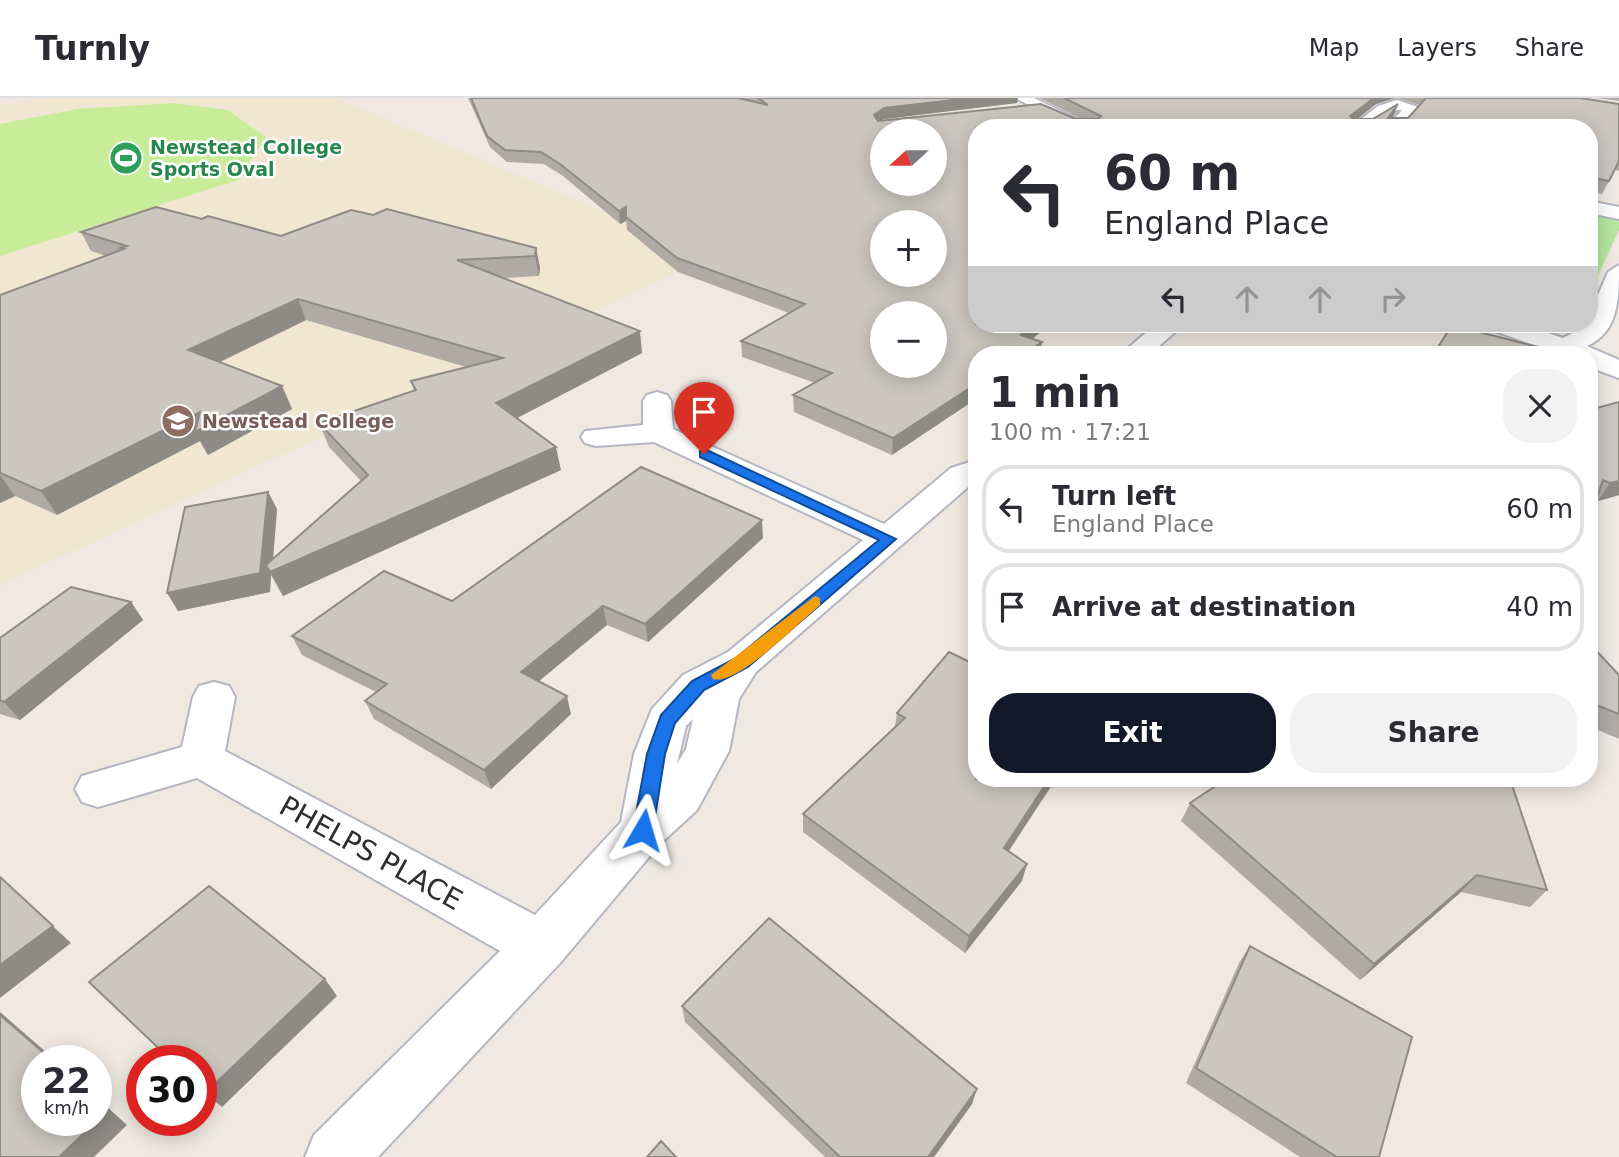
<!DOCTYPE html>
<html lang="en">
<head>
<meta charset="utf-8">
<style>
  body { margin:0; font-family:"DejaVu Sans",sans-serif; background:#f2f2f3; color:#2b2b33; height:100vh; display:flex; flex-direction:column; font-size:26px; white-space:nowrap }
  * { box-sizing:border-box; margin:0 }
  p { font-size:23px; color:#7c7c81 }
  .icon { flex:none; width:38px; height:38px; fill:none; stroke:currentColor; stroke-width:2; stroke-linecap:round; stroke-linejoin:round }
  .map { position:relative; flex:1; overflow:hidden }
  .sheet { position:absolute; left:968px; top:248px; width:630px; height:441px; display:flex; flex-direction:column; background:#fff; border-radius:28px; box-shadow:0 4px 18px #0003 }
  .sheet>* { flex:none }
  .hud { position:absolute; left:968px; top:21px; width:630px; height:214px; border-radius:28px; box-shadow:0 4px 18px #0003; background:#fff; color:#2b2b33; overflow:hidden }
  .needle { width:46px; rotate:249deg }
  .controls { position:absolute; left:870px; top:21px; display:grid; gap:14px }
  .controls a { display:grid; place-items:center; width:77px; height:77px; border-radius:50%; background:#fff; box-shadow:0 4px 18px #0003; font-size:35px }
  .speed { position:absolute; left:21px; top:947px; display:flex; gap:14px; font-size:35px; font-weight:700; text-align:center }
  .speed>* { display:grid; place-content:center; width:91px; height:91px; border-radius:50%; background:#fff; box-shadow:0 4px 18px #0003; line-height:1 }
  .speed small { font-size:18px; font-weight:400 }
  .speed .limit { border:10px solid #d22; background:#fff; color:#111 }
  .pin { position:absolute; display:grid; place-items:center; width:60px; height:60px; color:#fff; margin:-72px -30px; border-radius:50% 50% 50% 0; rotate:-45deg; box-shadow:0 0 7px #0007 }
  .pin .icon { rotate:45deg }
  .me { position:absolute; width:77px; margin:-38px; rotate:7deg; stroke-linejoin:round; filter:drop-shadow(0 0 5px #0008) }
  .turn { display:flex; align-items:center; gap:24px; height:147px; padding:0 21px; font-size:32px }
  .turn .icon { width:91px; height:91px; stroke-width:2.5 }
  .turn b { display:block; font-size:49px; line-height:60px }
  .lanes { display:flex; align-items:center; height:66px; padding:0 21px; background:#0003; justify-content:center; gap:35px; direction:ltr }
  .lanes .off { opacity:.35 }
  .round { display:grid; place-items:center; flex:none; width:74px; height:74px; border-radius:28px; background:#f2f2f3 }
  .overview { display:flex; align-items:center; justify-content:space-between; height:119px; padding:0 21px }
  h1 { font-size:42px; font-weight:800; line-height:52px }
  .button { display:flex; gap:14px; margin-top:auto; padding:14px 21px }
  .button a { flex:1; height:80px; border-radius:28px; background:#111827; color:#fff; font-size:28px; font-weight:800; line-height:80px; text-align:center }
  .button a+a { background:#f2f2f3; color:#2b2b33 }
  ul { padding:0; list-style:none }
  li { display:flex; align-items:center; gap:21px; height:88px; margin:0 14px 10px; padding:0 7px; border:4px solid #e1e1e2; border-radius:28px }
  li div { flex:1 }
  li b { display:block; font-size:26px }
  li em { font-style:normal }
  header { display:flex; align-items:center; gap:42px; box-sizing:border-box; height:98px; padding:0 35px; background:#fff; border-bottom:2px solid #e1e1e2 }
  header strong { font-size:33px }
  nav { display:flex; gap:38px; margin-inline-start:auto; font-size:24px }
  .map>svg:first-child { display:block }
  .education { fill:#f0e6d1 }
  .green { fill:#b6e59e }
  .pitch { fill:#c9ec9a }
  .lines { fill:none; stroke-linecap:round; stroke-linejoin:round }
  .minor-casing { stroke:#b4b7c1; stroke-width:4 }
  .minor { fill:#fff; fill-rule:evenodd }
  .wall { fill:#afaba4 }
  .shaded-wall { fill:#8e8b86 }
  .building { fill:#cbc7bf; stroke:#8e8b86; stroke-width:2; fill-rule:evenodd }
  .route { fill:#1a73e8; stroke:#114b97; stroke-width:2 }
  .slow { fill:#f59e0b }
  .labels { text-anchor:middle; dominant-baseline:central; stroke-width:5; stroke-linejoin:round; paint-order:stroke }
  .far-leisure-label { font-size:19px; font-weight:bold; fill:#27864d; stroke:#fff; text-anchor:start }
  .far-education-label { font-size:19px; font-weight:bold; fill:#785e54; stroke:#fff; text-anchor:start }
  .near-street-label { font-size:28px; fill:#2e2e2e; stroke:#fff }
</style>
</head>
<body>
<header>
<strong>Turnly</strong>
<nav><a>Map</a><a>Layers</a><a>Share</a></nav>
</header>
<div class="map">
<svg width="1619" height="1059" viewBox="0 0 1619 1059">
  <rect width="100%" height="100%" fill="#efe9e1"/>
  <!-- education -->
  <polygon class="education" points="34,0 336,0 712,159 0,487 0,8"/>
  <!-- green -->
  <polygon class="green" points="1589,113 1619,122 1619,132 1589,197"/>
  <!-- pitch -->
  <polygon class="pitch" points="174,5 228,12 266,39 238,82 0,158 0,26 77,11"/>
  <g class="lines">
    <defs>
      <g id="minor">
        <polygon points="1015,0 1034,0 1096,30 1074,30"/>
        <polygon points="1397,2 1421,10 1402,30 1385,30 1402,12 1397,12 1367,30 1349,30 1378,8"/>
        <polygon points="1589,103 1619,109 1619,121 1589,115"/>
        <path d="M 1619,167 C 1619,200 1619,234 1587,248 L 1619,262 L 1619,280 L 1589,269 L 1589,257 L 1562,257 L 1489,231 L 1485,226 L 1521,226 L 1563,240 L 1589,226 L 1589,218 L 1608,174 Z"/>
        <polygon points="1156,226 1184,226 1149,257 1120,257"/>
        <path d="M 657,294 L 667,297 L 671,303 L 673,331 L 884,426 L 951,370 L 976,362 L 976,382 L 756,574 L 739,601 L 729,653 L 697,712 L 660,746 L 560,865 L 378,1059 L 305,1059 L 314,1037 L 500,853 L 197,680 L 98,709 L 82,704 L 75,691 L 82,678 L 182,649 L 193,599 L 199,588 L 214,584 L 229,588 L 235,599 L 225,653 L 535,817 L 621,724 L 634,656 L 652,611 L 683,577 L 728,554 L 863,442 L 654,344 L 596,348 L 585,345 L 581,339 L 585,333 L 643,327 L 643,303 L 647,297 ZM 693,621 L 686,651 L 677,666 L 686,628 Z"/>
      </g>
    </defs>
    <!-- minor casing -->
    <use href="#minor" class="minor-casing"/>
    <!-- minor -->
    <use href="#minor" class="minor"/>
  </g>
  <!-- wall -->
  <g class="wall">
    <polygon points="468,0 738,0 743,1 742,0 1018,0 1017,5 884,21 882,23 1082,21 1040,0 1395,0 1376,6 1357,21 1373,21 1398,6 1391,20 1408,20 1419,7 1398,0 1580,0 1619,6 1619,73 1615,72 1602,96 1589,94 1589,30 976,30 976,226 1051,226 1032,241 976,257 976,301 892,357 794,314 793,297 815,285 742,259 741,243 789,215 678,174 627,132 626,123 620,126 563,78 544,66 507,64 490,49"/>
    <polygon points="1595,0 1619,0 1619,3"/>
    <polygon points="202,121 281,138 536,150 540,170 539,178 503,180 642,255 517,320 561,372 283,498 271,477 270,494 178,513 268,394 277,411 273,461 361,383 329,349 319,325 414,293 411,283 466,269 306,222 220,264 282,288 292,311 208,357 200,343 57,417 15,398 0,405 0,197 106,158 91,153 81,134"/>
    <polygon points="1589,312 1619,397 1598,403 1596,402 1593,410 1589,416"/>
    <polygon points="763,440 648,544 607,527 538,583 571,616 491,691 374,621 365,603 376,594 302,557 292,538 452,503"/>
    <polygon points="131,504 143,522 20,622 0,616 0,540"/>
    <polygon points="1589,545 1619,577 1619,641 1589,628"/>
    <polygon points="976,567 1009,753 1022,783 965,855 803,734 803,716 895,628 897,615"/>
    <polygon points="1190,705 1547,792 1530,809 1461,794 1360,882 1181,723"/>
    <polygon points="1250,848 1379,1059 1300,1059 1186,985 1239,865"/>
    <polygon points="682,908 972,1006 934,1059 825,1059 685,924"/>
  </g>
  <!-- shaded-wall -->
  <g class="shaded-wall">
    <polygon points="971,0 1018,0 1017,5 884,21 873,28 874,17 884,10"/>
    <polygon points="1374,0 1395,0 1376,6 1346,30 1350,18"/>
    <polygon points="1398,6 1394,17 1385,30 1388,20"/>
    <polygon points="626,109 626,123 620,126 619,113"/>
    <polygon points="536,150 540,170 539,178 535,158"/>
    <polygon points="298,201 306,222 199,274 188,252"/>
    <polygon points="1034,226 1051,226 1018,252 1021,237"/>
    <polygon points="640,233 642,255 502,328 496,305"/>
    <polygon points="1042,244 1040,257 1022,257"/>
    <polygon points="976,286 976,301 892,357 893,340"/>
    <polygon points="282,288 292,311 208,357 200,343 57,417 41,393 200,314"/>
    <polygon points="556,349 561,372 283,498 266,467 271,477 270,494 178,513 167,495 268,394 277,411 272,473"/>
    <polygon points="0,377 15,398 0,405"/>
    <polygon points="1619,383 1619,397 1598,403 1610,385"/>
    <polygon points="762,422 763,440 648,544 645,526"/>
    <polygon points="131,504 143,522 20,622 4,604"/>
    <polygon points="603,508 607,527 527,593 521,574"/>
    <polygon points="567,598 571,616 491,691 484,672"/>
    <polygon points="1049,681 1056,681 999,768 1004,750"/>
    <polygon points="1027,766 1022,783 965,855 969,838"/>
    <polygon points="1477,777 1461,794 1360,882 1374,866"/>
    <polygon points="16,794 71,845 0,900 0,867"/>
    <polygon points="325,881 337,898 222,1009 205,995"/>
    <polygon points="0,914 55,962 52,962 0,917"/>
    <polygon points="977,991 972,1006 934,1059 928,1059"/>
    <polygon points="96,999 127,1027 94,1059 59,1059 96,1002"/>
  </g>
  <!-- building -->
  <g class="building">
    <path d="M 471,0 L 738,0 L 768,7 L 758,0 L 971,0 L 884,10 L 874,17 L 878,23 L 1041,6 L 1076,21 L 1098,21 L 1101,18 L 1064,0 L 1374,0 L 1350,18 L 1353,21 L 1373,21 L 1398,6 L 1388,20 L 1408,20 L 1426,0 L 1580,0 L 1619,6 L 1619,63 L 1609,83 L 1589,79 L 1589,30 L 976,30 L 976,226 L 1034,226 L 1021,237 L 1042,244 L 1022,257 L 976,257 L 976,286 L 893,340 L 793,297 L 832,275 L 741,243 L 805,206 L 677,160 L 626,119 L 626,109 L 619,113 L 560,66 L 541,54 L 505,52 L 487,38 ZM 882,33 L 934,33 L 934,86 L 882,86 ZM 882,124 L 934,124 L 934,177 L 882,177 ZM 882,215 L 934,215 L 934,268 L 882,268 Z"/>
    <polygon points="156,109 202,121 208,118 281,138 351,112 373,117 387,111 536,150 535,158 457,162 640,233 496,305 556,349 270,474 266,467 368,377 319,325 416,292 411,283 503,260 298,201 188,252 282,288 195,334 200,314 41,393 0,375 0,197 124,151 120,150 127,148 81,134"/>
    <polygon points="1452,227 1542,250 1539,257 1433,257"/>
    <polygon points="1619,304 1619,383 1610,385 1603,382 1593,410 1589,408 1589,312"/>
    <polygon points="641,369 762,422 645,526 603,508 521,574 567,598 484,672 365,603 387,586 292,538 384,473 452,503"/>
    <polygon points="268,394 260,475 167,495 185,409"/>
    <polygon points="71,489 131,504 4,604 0,602 0,540"/>
    <polygon points="1589,545 1619,577 1619,616 1589,604"/>
    <polygon points="949,554 976,567 976,681 1049,681 1004,750 1027,766 969,838 803,716 905,620 897,615"/>
    <polygon points="1226,681 1510,681 1547,792 1477,777 1374,866 1190,705"/>
    <polygon points="0,779 53,828 0,867"/>
    <polygon points="209,788 325,881 205,995 201,991 201,962 171,962 89,884"/>
    <polygon points="769,820 977,991 928,1059 840,1059 682,908"/>
    <polygon points="1250,848 1412,939 1379,1059 1337,1059 1196,970"/>
    <polygon points="0,917 52,962 37,962 37,1022 96,1022 96,1002 108,1012 59,1059 0,1059"/>
    <polygon points="661,1043 676,1059 647,1059"/>
  </g>
  <!-- route -->
  <polygon class="route" points="700,353 709,353 896,441 748,569 704,592 675,625 665,656 653,732 650,738 636,738 633,732 647,656 661,617 692,583 736,560 879,442 700,359"/>
  <!-- slow -->
  <path class="slow" d="M 815,498 L 820,500 L 820,507 C 801,523 737,588 713,581 L 711,577 Z"/>
  <!-- icons -->
  <defs>
    <symbol id="stadium-disc" viewBox="-11 -11 22 22"><circle r="9.5" fill="#2e9e5b" stroke="#fff"/><path d="M0-5a6.5 5 0 1 0 0 10a6.5 5 0 1 0 0-10ZM-3.5-1.8h7v3.6h-7Z" fill="#fff"/></symbol>
    <symbol id="school-disc" viewBox="-11 -11 22 22"><circle r="9.5" fill="#8d6e63" stroke="#fff"/><path d="M0-5L7-2L0 1L-7-2ZM-4 1L0 2.5L4 1V4Q0 6-4 4Z" fill="#fff"/></symbol>
  </defs>
  <g fill-rule="evenodd">
    <use href="#stadium-disc" x="107" y="41" width="38" height="38"/>
    <use href="#school-disc" x="159" y="304" width="38" height="38"/>
  </g>
  <g class="labels">
    <!-- far-leisure labels -->
    <g class="far-leisure-label">
      <text x="150" y="49">Newstead College<tspan x="150" dy="22">Sports Oval</tspan></text>
    </g>
    <!-- far-education labels -->
    <g class="far-education-label">
      <text x="202" y="323">Newstead College</text>
    </g>
    <!-- near-street labels -->
    <g class="near-street-label">
      <text transform="translate(371 755) rotate(29)">PHELPS PLACE</text>
    </g>
  </g>
</svg>
<div class="controls">
<a><svg class="needle" viewBox="-14 -14 28 28"><path d="M0-13l5 13h-10z" fill="#e53935"/><path d="M0 13l5-13h-10z" fill="#7c7c81"/></svg></a>
<a>+</a>
<a>−</a>
</div>
<div class="speed"><div>22<small>km/h</small></div><div class="limit">30</div></div>
<div class="pin" style="left:704px;top:356px;background:#d93025"><svg class="icon" aria-label="arrive" viewBox="0 0 24 24"><path d="M6 21V4h12l-3 4 3 4H6"/></svg></div>
<svg class="me" style="left:643px;top:732px" viewBox="-20 -20 40 40"><path d="M0-17L14 15 0 8-14 15z" fill="#1a73e8" stroke="#fff" stroke-width="4"/></svg>
<div class="hud">
<div class="turn"><svg class="icon" aria-label="left" viewBox="0 0 24 24"><path d="M17 20v-9H6M10 6l-5 5 5 5"/></svg><div><b>60 m</b>England Place</div></div>
<div class="lanes"><svg class="icon" aria-label="left" viewBox="0 0 24 24"><path d="M17 20v-9H6M10 6l-5 5 5 5"/></svg><svg class="icon off" aria-label="ahead" viewBox="0 0 24 24"><path d="M12 20V5M6 11l6-6 6 6"/></svg><svg class="icon off" aria-label="ahead" viewBox="0 0 24 24"><path d="M12 20V5M6 11l6-6 6 6"/></svg><svg class="icon off" aria-label="right" viewBox="0 0 24 24"><path d="M7 20v-9h11M14 6l5 5-5 5"/></svg></div>
</div>
<section class="sheet">
<div class="overview"><div><h1>1 min</h1><p>100 m · 17:21</p></div><a class="round"><svg class="icon" aria-label="close" viewBox="0 0 24 24"><path d="M6 6l12 12M18 6L6 18"/></svg></a></div>
<ul>
<li><svg class="icon" aria-label="left" viewBox="0 0 24 24"><path d="M17 20v-9H6M10 6l-5 5 5 5"/></svg><div><b>Turn left</b><p>England Place</p></div><em>60 m</em></li>
<li><svg class="icon" aria-label="arrive" viewBox="0 0 24 24"><path d="M6 21V4h12l-3 4 3 4H6"/></svg><div><b>Arrive at destination</b></div><em>40 m</em></li>
</ul>
<div class="button"><a>Exit</a><a>Share</a></div>
</section>
</div>
</body>
</html>
